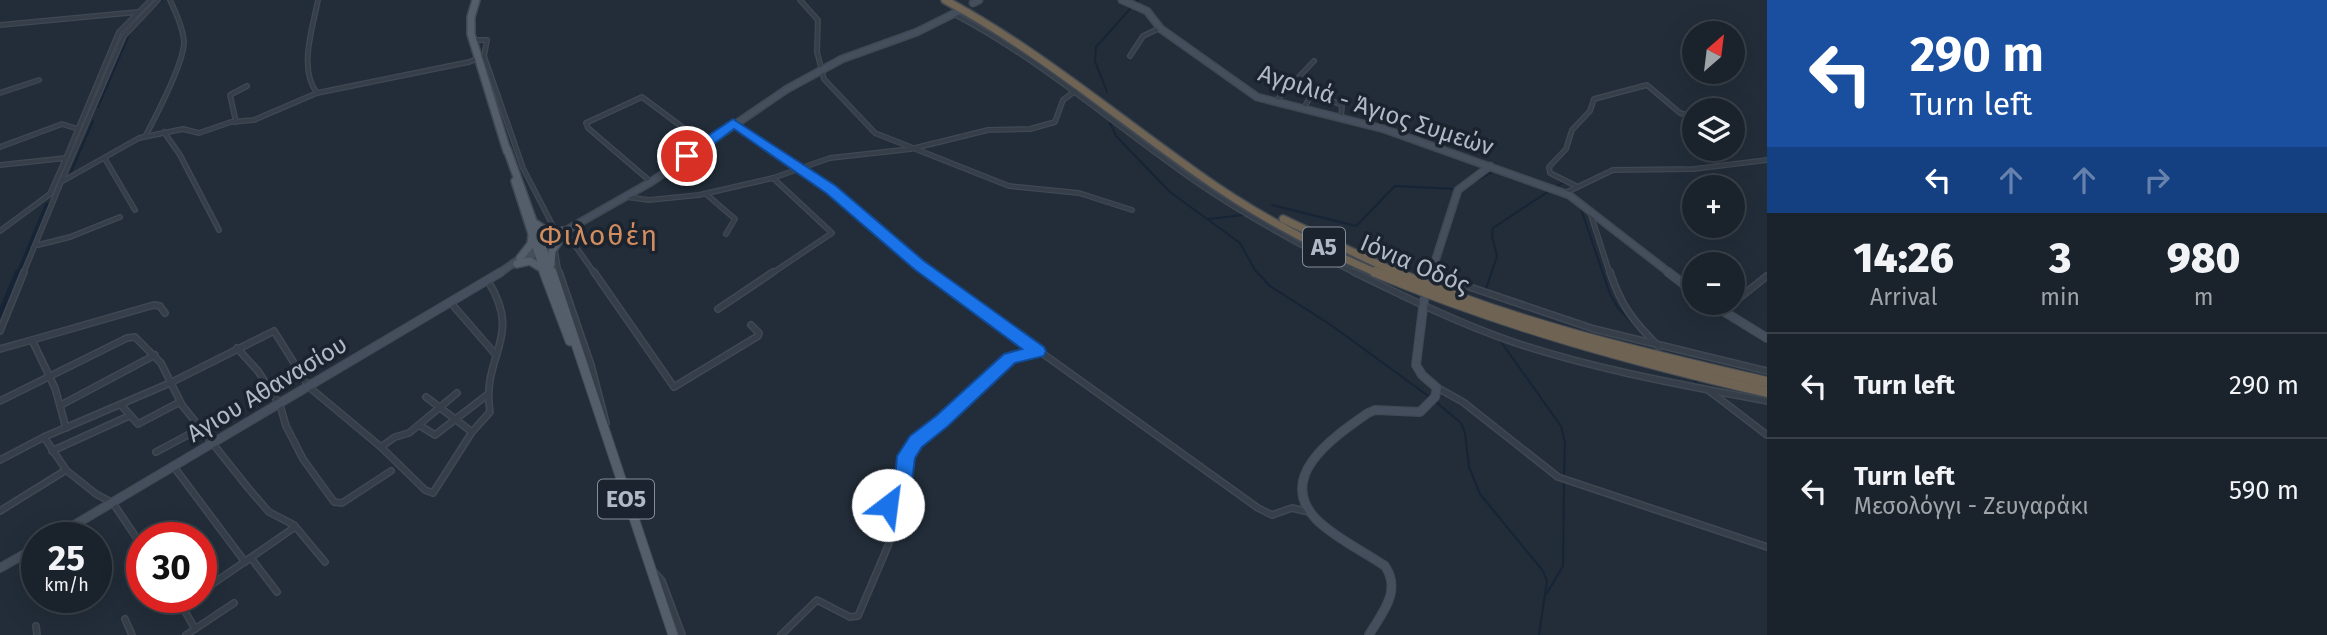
<!DOCTYPE html>
<html lang="en">
<head>
<meta charset="utf-8">
<style>
  body { margin:0; font-family:"Fira Sans",sans-serif; background:#272f37; color:#f1f3f6; height:100vh; display:flex; flex-direction:column; font-size:26px; white-space:nowrap }
  * { box-sizing:border-box; margin:0 }
  p { font-size:23px; color:#9fa4a9 }
  .icon { flex:none; width:38px; height:38px; fill:none; stroke:currentColor; stroke-width:2; stroke-linecap:round; stroke-linejoin:round }
  .map { position:relative; flex:1; overflow:hidden }
  .drawer { display:flex; flex-direction:column; background:#1a222b; width:560px }
  .drawer>* { flex:none }
  .top-card { background:#1a4fa0; color:#fff; overflow:hidden }
  .needle { width:46px; rotate:28deg }
  .tools { position:absolute; left:1682px; top:21px; display:grid; gap:14px }
  .tools a { display:grid; place-items:center; width:63px; height:63px; border-radius:50%; background:#1a222b; box-shadow:0 7px 28px #0002,0 0 0 2px #383f47; font-size:35px }
  .speed { position:absolute; left:21px; top:522px; display:flex; gap:14px; font-size:35px; font-weight:700; text-align:center }
  .speed>* { display:grid; place-content:center; width:91px; height:91px; border-radius:50%; background:#1a222b; box-shadow:0 7px 28px #0002,0 0 0 2px #383f47; line-height:1 }
  .speed small { font-size:18px; font-weight:400 }
  .speed .limit { border:10px solid #d22; background:#fff; color:#111 }
  .pin { position:absolute; display:grid; place-items:center; width:60px; height:60px; color:#fff; margin:-30px; border:4px solid #fff; border-radius:50%; box-shadow:0 2px 7px #0007 }
  .me { position:absolute; width:77px; margin:-38px; rotate:30deg; stroke-linejoin:round; filter:drop-shadow(0 0 5px #0008) }
  .turn { display:flex; align-items:center; gap:24px; height:147px; padding:0 28px; font-size:32px }
  .turn .icon { width:91px; height:91px; stroke-width:2.5 }
  .turn b { display:block; font-size:49px; line-height:60px }
  .lanes { display:flex; align-items:center; height:66px; padding:0 28px; background:#0003; justify-content:center; gap:35px; direction:ltr }
  .lanes .off { opacity:.35 }
  .eta { display:flex; justify-content:space-evenly; align-items:center; height:119px; text-align:center }
  .eta b { font-size:42px; font-weight:800; line-height:49px }
  ul { padding:0; list-style:none }
  li { display:flex; align-items:center; gap:21px; height:105px; padding:0 28px; border-top:2px solid #383f47 }
  li div { flex:1 }
  li b { display:block; font-size:26px }
  li em { font-style:normal }
  main { display:flex; flex:1; min-height:0 }
  .map>svg:first-child { display:block }
  .lines { fill:none; stroke-linecap:round; stroke-linejoin:round }
  .stream { stroke:#162436; stroke-width:2 }
  .canal-far1 { stroke:#162436; stroke-width:4.5 }
  .canal { stroke:#162436; stroke-width:6 }
  .street-far1-casing { stroke:#3f4853; stroke-width:6 }
  .street-casing { stroke:#3f4853; stroke-width:8 }
  .secondary-far1-casing { stroke:#3f4853; stroke-width:9 }
  .secondary-casing { stroke:#3f4853; stroke-width:10 }
  .primary-far1-casing { stroke:#3f4853; stroke-width:10 }
  .primary-casing { stroke:#3f4853; stroke-width:11 }
  .highway-far1-casing { stroke:#414954; stroke-width:10 }
  .highway-casing { stroke:#414954; stroke-width:12 }
  .street-far1 { stroke:#363f49; stroke-width:3.5 }
  .street { stroke:#363f49; stroke-width:5 }
  .secondary-far1 { stroke:#444e5c; stroke-width:6 }
  .secondary { stroke:#444e5c; stroke-width:8 }
  .primary-far1 { stroke:#545e6a; stroke-width:7 }
  .primary { stroke:#545e6a; stroke-width:9 }
  .highway-far1 { stroke:#6f6353; stroke-width:7 }
  .highway { stroke:#6f6353; stroke-width:10 }
  .route { fill:#1a73e8; stroke:#114b97; stroke-width:2 }
  .labels { text-anchor:middle; dominant-baseline:central; stroke-width:7; stroke-linejoin:round; paint-order:stroke }
  .shield { fill:#1b242e; stroke:#848c98; stroke-width:2 }
  .shield-label { font-size:23px; font-weight:bold; fill:#b1b9c6 }
  .street-label { font-size:24px; fill:#b1b9c6; stroke:#1b242e }
  .quarter-label { font-size:28px; letter-spacing:2px; fill:#d18d60; stroke:#1b242e }
</style>
</head>
<body>
<main>
<div class="map">
<svg width="1767" height="635" viewBox="0 0 1767 635">
  <rect width="100%" height="100%" fill="#222d39"/>
  <g class="lines">
    <!-- stream -->
    <g class="stream">
      <polyline points="152,9 162,0"/>
      <polyline points="1107,92 1095,61 1096,47 1138,0"/>
      <polyline points="98,107 131,30"/>
      <polyline points="1110,123 1116,136 1170,192 1240,243 1255,270 1270,286 1331,325 1431,398"/>
      <polyline points="71,172 93,121"/>
      <polyline points="1469,185 1494,171"/>
      <polyline points="1557,186 1564,182"/>
      <polyline points="1272,205 1356,226 1395,186 1455,189"/>
      <polyline points="1580,206 1610,294 1618,308 1638,329"/>
      <polyline points="1209,219 1243,215"/>
      <polyline points="1486,289 1497,256 1492,236 1493,228 1549,191"/>
      <polyline points="1499,339 1561,426 1565,443 1564,474"/>
      <polyline points="1693,379 1696,382"/>
      <polyline points="1714,399 1753,428"/>
      <polyline points="1436,402 1461,423 1465,433 1469,467 1480,494 1543,571 1547,581 1539,635"/>
      <polyline points="1765,437 1767,439"/>
      <polyline points="1547,593 1563,566 1564,481"/>
    </g>
    <!-- canal-far1 -->
    <polyline class="canal-far1" points="18,274 47,205"/>
    <!-- canal -->
    <polyline class="canal" points="0,315 18,272"/>
    <defs>
      <g id="street-far1">
        <polyline points="800,0 818,20 817,52 824,79 875,133 1009,186 1079,193 1132,210"/>
        <path d="M 954,14 C 1042,60 1114,125 1195,181 C 1247,217 1301,246 1357,274"/>
        <polyline points="0,25 138,12"/>
        <polyline points="472,40 487,40 484,56 523,168 556,232"/>
        <polyline points="1130,56 1143,36 1160,28"/>
        <polyline points="1264,69 1262,74 1288,88"/>
        <polyline points="0,93 39,80"/>
        <path d="M 317,93 C 298,69 313,27 318,0"/>
        <polyline points="1275,102 1314,61"/>
        <polyline points="1303,109 1311,96 1317,95 1342,105 1341,118"/>
        <polyline points="236,122 230,95 247,86"/>
        <polyline points="735,124 831,190 931,274"/>
        <polyline points="164,132 180,155 219,230"/>
        <path d="M 146,135 C 156,116 184,62 184,42 C 183,28 176,13 170,0"/>
        <polyline points="0,147 62,124 78,129"/>
        <polyline points="66,158 119,32 151,0"/>
        <polyline points="105,159 135,210"/>
        <polyline points="0,165 66,158 50,194"/>
        <polyline points="61,182 124,36 158,0"/>
        <polyline points="651,182 588,128 586,123 642,97 705,144"/>
        <polyline points="1576,186 1550,173 1549,167 1566,149 1572,130 1590,111 1594,99 1647,85 1680,113 1694,117"/>
        <polyline points="1565,193 1613,170 1694,169 1767,160"/>
        <polyline points="706,194 735,219 726,234"/>
        <polyline points="627,197 649,200 699,195 773,178 830,158 911,149 988,130 1030,129 1055,122 1063,100 1075,91"/>
        <polyline points="1589,209 1610,274"/>
        <polyline points="0,231 50,194"/>
        <polyline points="567,234 595,274"/>
        <polyline points="38,245 70,237 120,217"/>
        <polyline points="555,250 559,274"/>
        <polyline points="23,274 61,182 139,138 183,129 199,133 231,122 254,120 317,93 469,62 484,56"/>
        <polyline points="771,274 832,233 773,178"/>
      </g>
      <g id="street">
        <polyline points="559,272 591,365 606,423"/>
        <polyline points="594,272 674,387 758,336 759,333 751,325"/>
        <polyline points="929,272 1258,508 1272,515 1292,508 1309,512"/>
        <path d="M 1354,272 C 1407,298 1460,324 1516,343 C 1598,370 1683,385 1767,401"/>
        <path d="M 1610,272 C 1621,306 1634,322 1659,347"/>
        <polyline points="1431,274 1594,329 1767,371"/>
        <polyline points="451,303 496,355"/>
        <polyline points="718,309 773,272"/>
        <polyline points="1723,311 1767,276"/>
        <polyline points="0,331 24,272"/>
        <polyline points="237,348 258,371 280,405 286,426 303,459 334,502 342,503 391,471"/>
        <polyline points="0,349 32,340"/>
        <polyline points="1438,388 1463,402 1558,477 1767,547"/>
        <polyline points="1708,390 1767,435"/>
        <polyline points="426,397 472,432"/>
        <polyline points="0,401 127,338 135,337 161,363 182,405 249,489 269,512 294,525 325,562"/>
        <polyline points="61,405 155,355"/>
        <polyline points="121,405 138,424 180,402"/>
        <polyline points="419,425 435,435 487,395"/>
        <polyline points="66,428 55,388 32,340 154,305 160,306 165,313"/>
        <polyline points="44,437 66,470 96,494 113,503 142,546"/>
        <polyline points="381,447 395,437 409,433 457,393"/>
        <polyline points="52,451 129,416"/>
        <polyline points="156,452 201,428"/>
        <path d="M 0,460 L 44,437 L 170,383 L 274,331 L 309,387 L 381,447 L 425,490 L 433,493 L 472,432 L 490,412 C 481,354 524,339 488,281"/>
        <polyline points="174,467 245,562"/>
        <polyline points="0,511 66,470"/>
        <polyline points="251,558 277,592"/>
        <polyline points="654,572 662,581 682,635"/>
        <polyline points="201,592 295,527"/>
        <polyline points="177,597 195,629 186,635"/>
        <polyline points="183,605 194,597"/>
        <polyline points="125,619 132,635"/>
        <polyline points="36,626 37,635"/>
        <polyline points="195,629 234,603"/>
        <polyline points="781,635 817,600 850,617 858,616 896,527 888,499 903,481 906,456 910,449 1010,358 1036,351"/>
      </g>
      <g id="secondary-far1">
        <polyline points="1122,0 1147,11 1161,29 1257,97 1384,129 1569,195 1671,274"/>
        <polyline points="973,3 979,0"/>
        <polyline points="526,259 561,238"/>
        <polyline points="498,274 537,247 651,182 787,89 842,59 917,32 959,11"/>
        <polyline points="1431,274 1458,190 1490,166"/>
      </g>
      <g id="secondary">
        <polyline points="1668,272 1694,292"/>
        <polyline points="1429,281 1432,272"/>
        <polyline points="1710,303 1767,338"/>
        <polyline points="54,537 501,272"/>
        <polyline points="0,568 37,547"/>
        <path d="M 1369,635 C 1382,613 1402,591 1385,566 C 1363,551 1337,539 1318,521 C 1273,477 1335,436 1368,413 L 1375,410 L 1420,412 L 1435,397 L 1437,388 L 1422,375 L 1416,365 L 1424,300"/>
      </g>
      <g id="primary-far1">
        <polyline points="476,0 471,17 471,34 507,151"/>
        <polyline points="507,149 552,274"/>
        <polyline points="515,181 545,274"/>
        <polyline points="536,224 548,232 565,231"/>
        <polyline points="520,258 531,244 532,235"/>
        <polyline points="517,264 530,261 543,269"/>
        <polyline points="551,264 552,251 561,238"/>
      </g>
      <g id="primary">
        <polyline points="544,272 570,341"/>
        <polyline points="552,272 673,635"/>
      </g>
      <g id="highway-far1">
        <path d="M 945,0 C 1036,49 1114,115 1198,174 C 1254,214 1316,247 1379,274"/>
        <polyline points="1283,219 1399,274"/>
      </g>
      <g id="highway">
        <path d="M 1375,272 C 1502,325 1633,361 1767,392"/>
        <path d="M 1395,272 C 1514,324 1642,353 1767,382"/>
      </g>
    </defs>
    <!-- street-far1 casing -->
    <use href="#street-far1" class="street-far1-casing"/>
    <!-- street casing -->
    <use href="#street" class="street-casing"/>
    <!-- secondary-far1 casing -->
    <use href="#secondary-far1" class="secondary-far1-casing"/>
    <!-- secondary casing -->
    <use href="#secondary" class="secondary-casing"/>
    <!-- primary-far1 casing -->
    <use href="#primary-far1" class="primary-far1-casing"/>
    <!-- primary casing -->
    <use href="#primary" class="primary-casing"/>
    <!-- highway-far1 casing -->
    <use href="#highway-far1" class="highway-far1-casing"/>
    <!-- highway casing -->
    <use href="#highway" class="highway-casing"/>
    <!-- street-far1 -->
    <use href="#street-far1" class="street-far1"/>
    <!-- street -->
    <use href="#street" class="street"/>
    <!-- secondary-far1 -->
    <use href="#secondary-far1" class="secondary-far1"/>
    <!-- secondary -->
    <use href="#secondary" class="secondary"/>
    <!-- primary-far1 -->
    <use href="#primary-far1" class="primary-far1"/>
    <!-- primary -->
    <use href="#primary" class="primary"/>
    <!-- highway-far1 -->
    <use href="#highway-far1" class="highway-far1"/>
    <!-- highway -->
    <use href="#highway" class="highway"/>
  </g>
  <!-- route -->
  <polygon class="route" points="733,119 836,186 924,261 1044,347 1046,351 1044,356 1015,363 948,426 922,447 915,458 912,481 898,500 895,511 888,513 882,511 880,497 895,478 897,456 910,436 936,416 1004,354 1022,349 914,269 826,193 734,129 692,160 682,160 682,153"/>
  <g class="labels">
    <!-- shield labels -->
    <g class="shield">
      <rect x="1303" y="227.5" width="42" height="39" rx="5"/>
      <rect x="598" y="479.5" width="56" height="39" rx="5"/>
    </g>
    <g class="shield-label">
      <text x="1324" y="247">Α5</text>
      <text x="626" y="499">ΕΟ5</text>
    </g>
    <!-- street labels -->
    <g class="street-label">
      <text transform="translate(1376 110) rotate(18)">Αγριλιά - Άγιος Συμεών</text>
      <text transform="translate(1415 264) rotate(23)">Ιόνια Οδός</text>
      <text transform="translate(267 389) rotate(-31)">Αγιου Αθανασίου</text>
    </g>
    <!-- quarter labels -->
    <g class="quarter-label">
      <text x="599" y="235">Φιλοθέη</text>
    </g>
  </g>
</svg>
<div class="tools">
<a><svg class="needle" viewBox="-14 -14 28 28"><path d="M0-13l5 13h-10z" fill="#e53935"/><path d="M0 13l5-13h-10z" fill="#9fa4a9"/></svg></a>
<a><svg class="icon" aria-label="layers" viewBox="0 0 24 24"><path d="M12 4l9 5-9 5-9-5zM3 14l9 5 9-5"/></svg></a>
<a>+</a>
<a>−</a>
</div>
<div class="speed"><div>25<small>km/h</small></div><div class="limit">30</div></div>
<div class="pin" style="left:687px;top:156px;background:#d93025"><svg class="icon" aria-label="arrive" viewBox="0 0 24 24"><path d="M6 21V4h12l-3 4 3 4H6"/></svg></div>
<svg class="me" style="left:888px;top:505px" viewBox="-20 -20 40 40"><circle r="19" fill="#fff"/><path d="M0-13L10 11 0 6-10 11z" fill="#1a73e8"/></svg>
</div>
<section class="drawer">
<div class="top-card">
<div class="turn"><svg class="icon" aria-label="left" viewBox="0 0 24 24"><path d="M17 20v-9H6M10 6l-5 5 5 5"/></svg><div><b>290 m</b>Turn left</div></div>
<div class="lanes"><svg class="icon" aria-label="left" viewBox="0 0 24 24"><path d="M17 20v-9H6M10 6l-5 5 5 5"/></svg><svg class="icon off" aria-label="ahead" viewBox="0 0 24 24"><path d="M12 20V5M6 11l6-6 6 6"/></svg><svg class="icon off" aria-label="ahead" viewBox="0 0 24 24"><path d="M12 20V5M6 11l6-6 6 6"/></svg><svg class="icon off" aria-label="right" viewBox="0 0 24 24"><path d="M7 20v-9h11M14 6l5 5-5 5"/></svg></div>
</div>
<div class="eta">
<div><b>14:26</b><p>Arrival</p></div>
<div><b>3</b><p>min</p></div>
<div><b>980</b><p>m</p></div>
</div>
<ul>
<li><svg class="icon" aria-label="left" viewBox="0 0 24 24"><path d="M17 20v-9H6M10 6l-5 5 5 5"/></svg><div><b>Turn left</b></div><em>290 m</em></li>
<li><svg class="icon" aria-label="left" viewBox="0 0 24 24"><path d="M17 20v-9H6M10 6l-5 5 5 5"/></svg><div><b>Turn left</b><p>Μεσολόγγι - Ζευγαράκι</p></div><em>590 m</em></li>
</ul>
</section>
</main>
</body>
</html>
